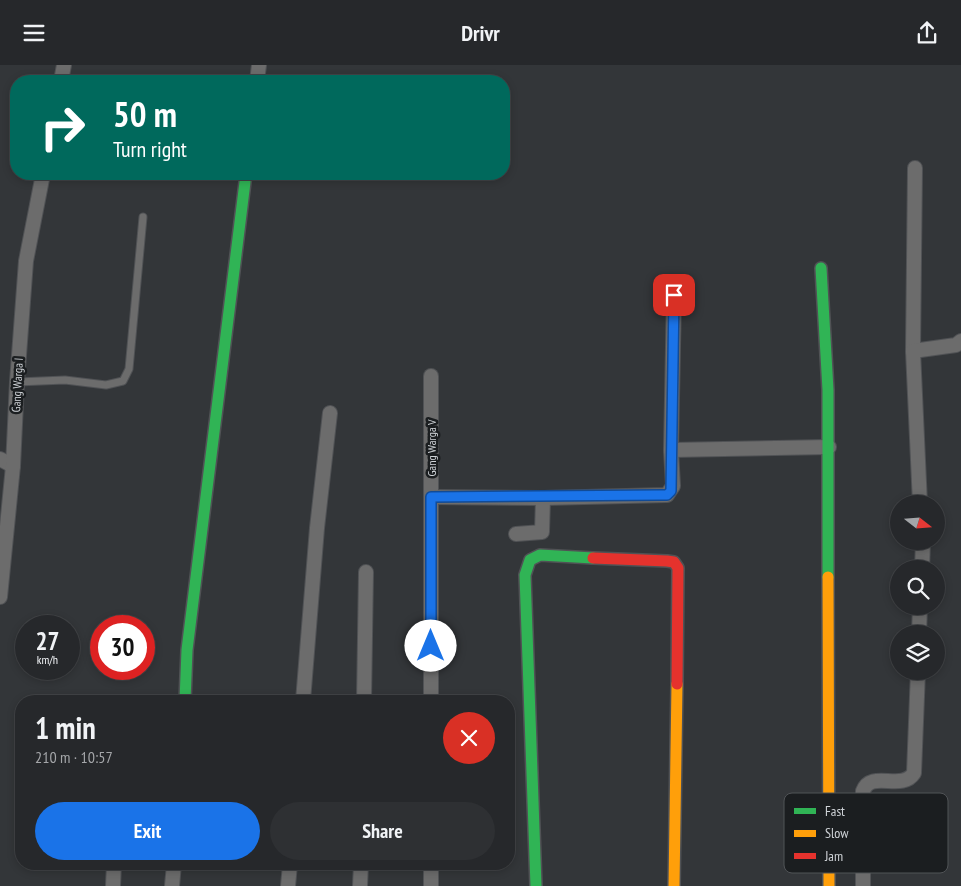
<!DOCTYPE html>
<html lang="en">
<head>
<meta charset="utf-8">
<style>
  body { margin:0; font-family:"PT Sans Narrow",sans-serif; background:#2e3033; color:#f1f3f6; height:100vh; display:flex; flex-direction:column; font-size:19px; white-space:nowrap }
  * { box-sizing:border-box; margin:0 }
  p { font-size:16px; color:#a4a6a9 }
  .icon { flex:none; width:28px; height:28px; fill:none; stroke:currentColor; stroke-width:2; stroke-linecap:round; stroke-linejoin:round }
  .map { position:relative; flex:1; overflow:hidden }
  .drawer { position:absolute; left:15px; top:630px; width:500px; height:175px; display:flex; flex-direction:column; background:#26282b; border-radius:20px; box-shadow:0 2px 8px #0003,0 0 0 1px #424447 }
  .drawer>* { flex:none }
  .guide { position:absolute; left:10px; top:10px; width:500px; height:105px; border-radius:20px; box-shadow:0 2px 8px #0003,0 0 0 1px #424447; background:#00695c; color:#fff; overflow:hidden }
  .needle { width:32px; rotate:107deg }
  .tools { position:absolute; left:890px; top:430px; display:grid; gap:10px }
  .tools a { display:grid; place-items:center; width:55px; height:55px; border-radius:50%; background:#26282b; box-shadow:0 2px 8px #0003,0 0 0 1px #424447; font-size:25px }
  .speed { position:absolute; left:15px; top:550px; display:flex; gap:10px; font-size:25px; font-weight:700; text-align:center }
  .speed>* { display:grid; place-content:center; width:65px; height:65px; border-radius:50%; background:#26282b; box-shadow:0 2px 8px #0003,0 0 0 1px #424447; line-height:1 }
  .speed small { font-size:12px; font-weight:400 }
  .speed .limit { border:8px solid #d22; background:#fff; color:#111 }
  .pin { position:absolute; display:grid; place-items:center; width:42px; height:42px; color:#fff; margin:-21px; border-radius:10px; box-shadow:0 2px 8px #0006 }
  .me { position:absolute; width:55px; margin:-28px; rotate:0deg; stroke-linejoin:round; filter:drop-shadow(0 0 4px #0008) }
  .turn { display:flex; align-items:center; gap:18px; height:105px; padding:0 20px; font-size:22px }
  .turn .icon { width:65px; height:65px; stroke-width:2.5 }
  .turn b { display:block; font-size:35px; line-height:42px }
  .round { display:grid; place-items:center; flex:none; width:52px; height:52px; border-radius:26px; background:#2e3033 }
  .head { display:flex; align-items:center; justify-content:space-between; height:85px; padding:0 20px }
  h1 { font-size:30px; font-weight:700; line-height:38px }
  .primary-button { display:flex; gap:10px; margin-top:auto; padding:10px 20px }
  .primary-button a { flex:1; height:58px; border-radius:30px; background:#1a73e8; color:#fff; font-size:20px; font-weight:700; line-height:58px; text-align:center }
  .primary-button a+a { background:#2e3033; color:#f1f3f6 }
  header { display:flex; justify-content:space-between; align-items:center; height:65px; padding:0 20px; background:#26282b; font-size:22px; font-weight:700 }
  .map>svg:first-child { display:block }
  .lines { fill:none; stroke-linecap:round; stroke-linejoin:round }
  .lane-casing { stroke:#505255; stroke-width:9 }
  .street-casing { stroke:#505255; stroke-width:16 }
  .fast-casing { stroke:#505255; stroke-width:14 }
  .slow-casing { stroke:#505255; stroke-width:14 }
  .jam-casing { stroke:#505255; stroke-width:14 }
  .lane { stroke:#6c6c6c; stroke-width:7 }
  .street { stroke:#6c6c6c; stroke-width:14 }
  .fast { stroke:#30b455; stroke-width:11 }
  .slow { stroke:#ff9f0a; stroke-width:11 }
  .jam { stroke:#e5322d; stroke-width:11 }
  .route-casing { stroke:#114b97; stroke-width:12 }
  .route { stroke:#1a73e8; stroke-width:9 }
  .labels { text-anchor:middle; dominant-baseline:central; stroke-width:5; stroke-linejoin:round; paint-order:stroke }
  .street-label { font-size:12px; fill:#cfd3d7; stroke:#1b1e20 }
  .key { fill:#1b1e20; stroke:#515457; stroke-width:1 }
  .key-label { font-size:14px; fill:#cfd3d7 }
</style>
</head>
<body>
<header><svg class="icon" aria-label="menu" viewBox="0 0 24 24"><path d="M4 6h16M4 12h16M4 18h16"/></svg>Drivr<svg class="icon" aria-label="share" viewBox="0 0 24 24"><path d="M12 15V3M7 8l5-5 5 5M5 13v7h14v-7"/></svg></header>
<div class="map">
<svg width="961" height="821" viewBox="0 0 961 821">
  <rect width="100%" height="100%" fill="#333639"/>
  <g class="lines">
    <defs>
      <polyline id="lane" points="17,317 65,315 106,320 123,316 129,304 143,152"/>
      <g id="street">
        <polyline points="61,16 64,0"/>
        <polyline points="257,16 259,0"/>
        <polyline points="674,230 671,385 829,382"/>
        <polyline points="913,286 915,103"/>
        <polyline points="0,394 13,401"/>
        <polyline points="431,432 543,433 667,430 673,421 671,385"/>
        <polyline points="920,439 913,286 956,280 961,276"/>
        <polyline points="516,469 542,467 543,433"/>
        <polyline points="922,504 923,476"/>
        <polyline points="0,532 13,401 17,317 26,196 43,109"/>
        <polyline points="919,569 920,541"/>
        <polyline points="303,636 317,463 330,348"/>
        <polyline points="364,636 366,507"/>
        <polyline points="431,636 431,311"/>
        <polyline points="113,821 114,799"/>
        <polyline points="172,821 174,799"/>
        <polyline points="288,821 290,799"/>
        <polyline points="360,821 361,799"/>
        <polyline points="431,821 431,799"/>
        <path d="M 863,821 L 863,726 C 871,704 902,727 914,708 L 918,606"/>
      </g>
      <g id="fast">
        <polyline points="821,203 828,325 828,512"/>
        <polyline points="185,636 187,585 246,109"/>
        <polyline points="536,821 525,510 530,495 540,490 593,493"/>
      </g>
      <g id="slow">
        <polyline points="828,512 829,821"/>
        <polyline points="674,821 677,619"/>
      </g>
      <polyline id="jam" points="593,493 667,496 674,497 678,503 677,619"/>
    </defs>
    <!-- lane casing -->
    <use href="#lane" class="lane-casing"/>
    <!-- street casing -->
    <use href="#street" class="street-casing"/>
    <!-- fast casing -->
    <use href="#fast" class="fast-casing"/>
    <!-- slow casing -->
    <use href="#slow" class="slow-casing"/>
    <!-- jam casing -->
    <use href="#jam" class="jam-casing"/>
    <!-- lane -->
    <use href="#lane" class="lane"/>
    <!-- street -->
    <use href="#street" class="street"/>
    <!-- fast -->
    <use href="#fast" class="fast"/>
    <!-- slow -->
    <use href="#slow" class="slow"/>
    <!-- jam -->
    <use href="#jam" class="jam"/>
  </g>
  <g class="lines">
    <defs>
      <polyline id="route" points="431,581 431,432 661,430 667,430 671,426 674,230"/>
    </defs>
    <!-- route casing -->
    <use href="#route" class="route-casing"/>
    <!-- route -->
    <use href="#route" class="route"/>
  </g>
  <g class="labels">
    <!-- street labels -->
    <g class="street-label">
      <text transform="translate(17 320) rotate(-87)">Gang Warga I</text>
      <text transform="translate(431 383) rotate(-90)">Gang Warga V</text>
    </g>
  </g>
  <!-- legend -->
  <rect x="784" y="728" width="164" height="80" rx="8" class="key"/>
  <rect x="794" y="743" width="22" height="6" fill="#30b455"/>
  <rect x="794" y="765" width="22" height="7" fill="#ff9f0a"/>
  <rect x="794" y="788" width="22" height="6" fill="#e5322d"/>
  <g class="key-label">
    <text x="825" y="751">Fast</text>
    <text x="825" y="773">Slow</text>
    <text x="825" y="796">Jam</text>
  </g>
</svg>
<div class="tools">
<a><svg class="needle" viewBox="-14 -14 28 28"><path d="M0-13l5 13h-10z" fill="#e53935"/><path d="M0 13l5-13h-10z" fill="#a4a6a9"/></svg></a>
<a><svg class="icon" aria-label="search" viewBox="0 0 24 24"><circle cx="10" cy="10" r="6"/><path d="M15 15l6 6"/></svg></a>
<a><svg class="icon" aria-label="layers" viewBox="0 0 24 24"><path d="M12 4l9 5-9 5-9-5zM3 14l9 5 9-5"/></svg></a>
</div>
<div class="speed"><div>27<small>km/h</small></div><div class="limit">30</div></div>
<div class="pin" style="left:674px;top:230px;background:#d93025"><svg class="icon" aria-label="arrive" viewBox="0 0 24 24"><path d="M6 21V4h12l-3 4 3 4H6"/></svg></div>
<svg class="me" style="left:431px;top:581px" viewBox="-20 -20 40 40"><circle r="19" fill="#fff"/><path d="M0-13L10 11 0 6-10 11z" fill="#1a73e8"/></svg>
<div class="guide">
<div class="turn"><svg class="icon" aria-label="right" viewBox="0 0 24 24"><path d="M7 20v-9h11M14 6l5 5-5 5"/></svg><div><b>50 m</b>Turn right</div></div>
</div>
<section class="drawer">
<div class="head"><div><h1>1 min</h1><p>210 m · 10:57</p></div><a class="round" style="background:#d93025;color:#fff"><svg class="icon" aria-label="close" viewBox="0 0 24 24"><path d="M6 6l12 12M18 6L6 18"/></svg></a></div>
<div class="primary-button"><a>Exit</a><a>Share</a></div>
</section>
</div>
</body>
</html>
